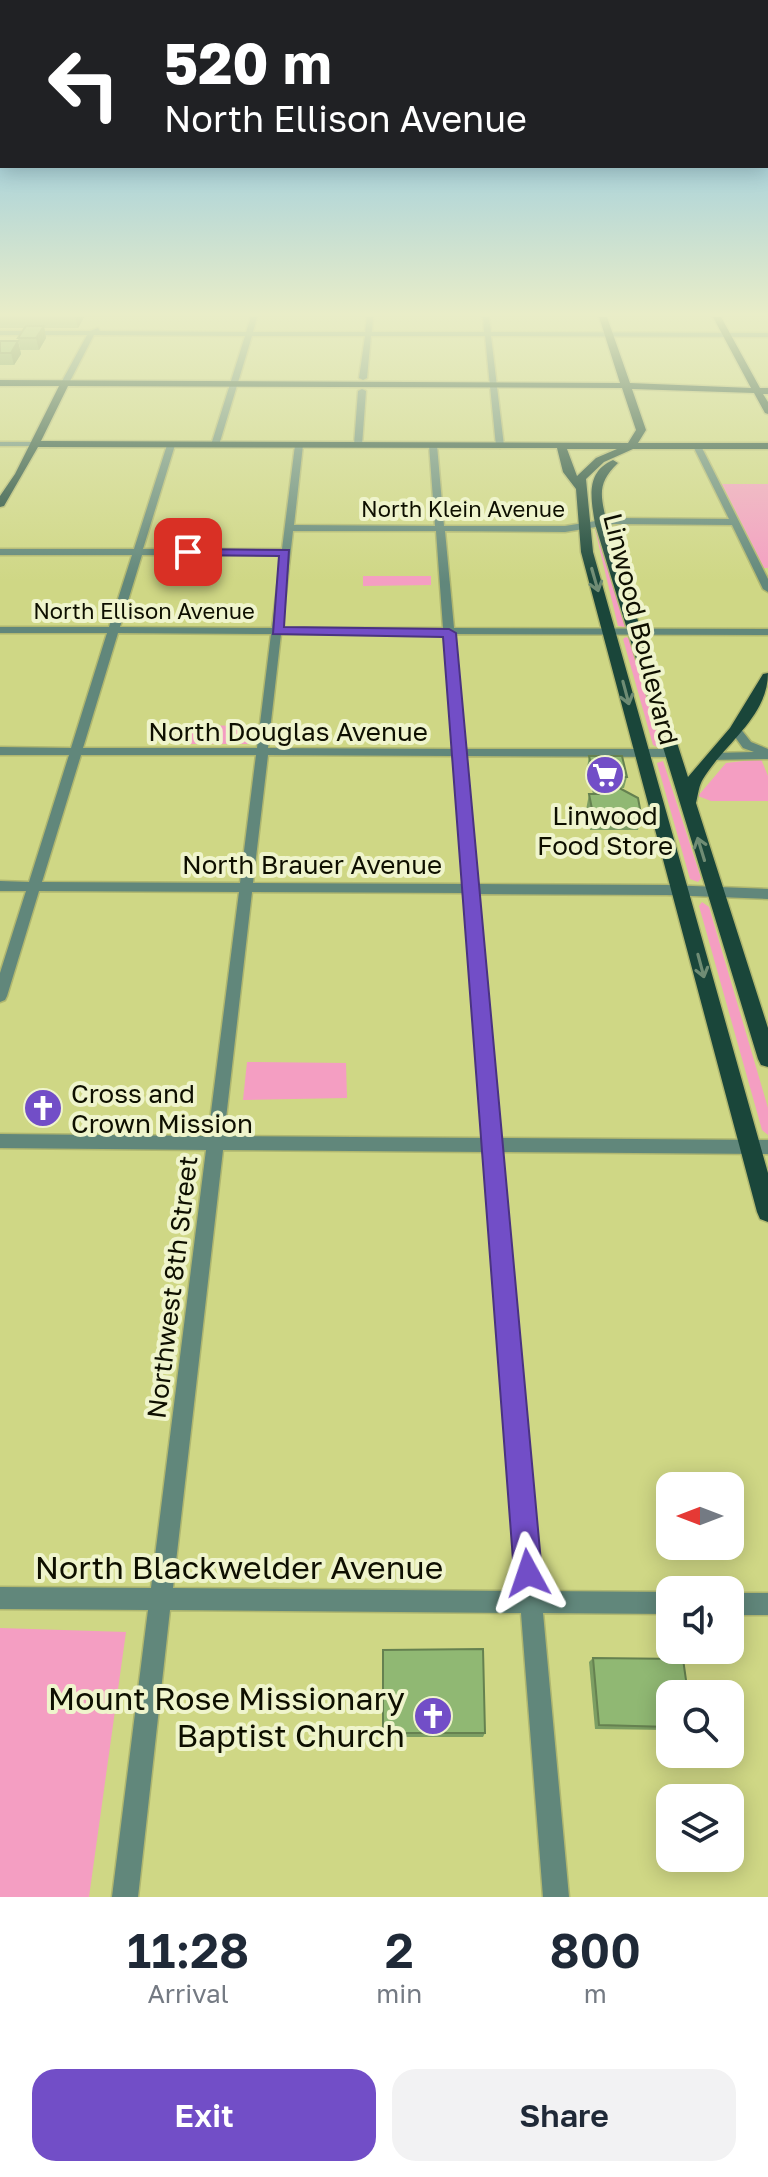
<!DOCTYPE html>
<html lang="en">
<head>
<meta charset="utf-8">
<style>
  body { margin:0; font-family:"Golos Text",sans-serif; background:#f2f2f3; color:#1f2937; height:100vh; display:flex; flex-direction:column; font-size:30px; white-space:nowrap }
  * { box-sizing:border-box; margin:0 }
  p { font-size:26px; color:#747a83 }
  .icon { flex:none; width:44px; height:44px; fill:none; stroke:currentColor; stroke-width:2; stroke-linecap:round; stroke-linejoin:round }
  .map { position:relative; height:1897px; overflow:hidden }
  .details { display:flex; flex-direction:column; background:#fff; flex:1 }
  .details>* { flex:none }
  .banner { position:absolute; left:0px; top:0px; width:768px; height:168px; box-shadow:0 4px 20px #0003; background:#202124; color:#fff; overflow:hidden }
  .needle { width:52px; rotate:270deg }
  .buttons { position:absolute; left:656px; top:1472px; display:grid; gap:16px }
  .buttons a { display:grid; place-items:center; width:88px; height:88px; border-radius:16px; background:#fff; box-shadow:0 4px 20px #0003; font-size:40px }
  .pin { position:absolute; display:grid; place-items:center; width:68px; height:68px; color:#fff; margin:-34px; border-radius:16px; box-shadow:0 4px 12px #0006 }
  .me { position:absolute; width:88px; margin:-44px; rotate:355deg; stroke-linejoin:round; filter:drop-shadow(0 0 6px #0008) }
  .turn { display:flex; align-items:center; gap:28px; height:168px; padding:0 32px; font-size:36px }
  .turn .icon { width:104px; height:104px; stroke-width:2.5 }
  .turn b { display:block; font-size:56px; line-height:68px }
  .eta { display:flex; justify-content:space-evenly; align-items:center; height:136px; text-align:center }
  .eta b { font-size:48px; font-weight:600; line-height:56px }
  .cta { display:flex; gap:16px; margin-top:auto; padding:16px 32px }
  .cta a { flex:1; height:92px; border-radius:24px; background:#724ec7; color:#fff; font-size:32px; font-weight:600; line-height:92px; text-align:center }
  .cta a+a { background:#f2f2f3; color:#1f2937 }
  .map>svg:first-child { display:block }
  .green { fill:#f49ec2 }
  .lines { fill:none; stroke-linecap:round; stroke-linejoin:round }
  .minor-casing { stroke:#b0b770; stroke-width:3 }
  .major-casing { stroke:#b0b770; stroke-width:3 }
  .minor { fill:#61877b; fill-rule:evenodd }
  .major { fill:#1a463a; fill-rule:evenodd }
  .wall { fill:#7c9e63 }
  .shaded-wall { fill:#658150 }
  .building { fill:#90b873; stroke:#658150; stroke-width:2 }
  .oneway { stroke:#6f8c74 }
  .route { fill:#724ec7; stroke:#4a3381; stroke-width:2 }
  .labels { text-anchor:middle; dominant-baseline:central; stroke-width:8; stroke-linejoin:round; paint-order:stroke }
  .far-street-label { font-size:22px; fill:#0e0f00; stroke:#eff4cc }
  .street-label { font-size:26px; fill:#0e0f00; stroke:#eff4cc }
  .poi-label { font-size:26px; fill:#0e0f00; stroke:#eff4cc }
  .near-street-label { font-size:32px; fill:#0e0f00; stroke:#eff4cc }
  .near-poi-label { font-size:32px; fill:#0e0f00; stroke:#eff4cc; text-anchor:end }
</style>
</head>
<body>
<div class="map">
<svg width="768" height="1897" viewBox="0 0 768 1897">
  <rect width="100%" height="100%" fill="#cfd785"/>
  <!-- green -->
  <g class="green">
    <polygon points="722,484 768,484 768,568 764,568"/>
    <polygon points="595,530 598,530 625,627 618,626"/>
    <polygon points="363,576 431,576 431,585 363,586"/>
    <polygon points="626,637 630,639 661,746 659,748 653,745 623,639"/>
    <polygon points="188,725 250,726 248,744 184,744"/>
    <polygon points="761,759 768,776 768,801 711,801 698,796 726,763"/>
    <polygon points="663,761 701,878 698,882 690,879 657,763"/>
    <polygon points="702,902 709,907 768,1108 768,1135 762,1130 699,906"/>
    <polygon points="247,1062 346,1063 347,1098 243,1100"/>
    <polygon points="0,1628 126,1632 89,1897 0,1897"/>
  </g>
  <g class="lines">
    <defs>
      <g id="minor">
        <polygon points="251,317 257,317 253,332 365,332 367,317 373,317 372,332 484,332 483,317 489,317 491,332 768,333 768,337 491,336 504,446 500,448 496,446 485,336 371,336 367,378 363,380 359,378 365,336 252,336 219,445 215,447 211,445 245,336 94,335 69,383 65,385 61,383 87,335 0,335 0,331 90,331 98,328 100,331 246,332"/>
        <polygon points="362,389 366,391 362,445 358,447 354,445 358,391"/>
        <polygon points="0,442 35,442 39,444 35,446 0,446"/>
        <path d="M 171,443 L 175,445 L 143,549 L 282,549 L 295,445 L 299,443 L 303,445 L 294,525 L 435,526 L 429,445 L 433,443 L 437,445 L 444,526 L 565,526 L 614,518 L 729,519 L 693,446 L 697,444 L 701,446 L 768,579 L 768,592 L 763,589 L 732,525 L 614,524 L 565,532 L 445,531 L 454,628 L 768,629 L 768,635 L 454,634 L 465,749 L 671,749 L 677,753 L 671,757 L 465,756 L 477,884 L 667,885 L 768,889 L 768,899 L 667,895 L 478,894 L 500,1138 L 768,1140 L 768,1154 L 501,1152 L 541,1591 L 670,1592 L 670,1614 L 543,1613 L 569,1897 L 543,1897 L 521,1613 L 170,1610 L 138,1897 L 112,1897 L 148,1610 L 0,1609 L 0,1587 L 151,1588 L 206,1150 L 0,1148 L 0,1134 L 208,1136 L 239,892 L 39,891 L 7,996 L 5,1000 L 0,1002 L 0,973 L 26,891 L 0,891 L 0,881 L 29,882 L 69,755 L 0,755 L 0,747 L 71,748 L 107,633 L 0,633 L 0,627 L 109,627 L 132,555 L 0,555 L 0,549 L 134,549 L 167,445 ZM 293,531 L 436,531 L 443,628 L 282,628 ZM 142,555 L 281,555 L 272,628 L 120,627 ZM 118,633 L 271,634 L 257,748 L 83,748 ZM 281,634 L 444,634 L 453,749 L 268,748 ZM 81,755 L 256,755 L 240,883 L 42,882 ZM 268,755 L 453,756 L 464,884 L 253,883 ZM 252,892 L 464,893 L 484,1138 L 224,1136 ZM 223,1150 L 485,1152 L 519,1591 L 173,1588 Z"/>
        <polygon points="736,727 740,728 751,742 768,749 768,759 709,760 707,757 713,753 754,752 743,748 730,730"/>
        <rect x="730" y="1593" width="38" height="22"/>
      </g>
      <g id="major">
        <path d="M 599,317 L 607,317 L 630,383 L 751,388 L 713,317 L 721,317 L 760,388 L 768,388 L 768,394 L 763,394 L 768,402 L 768,414 L 765,413 L 754,393 L 632,389 L 646,430 L 638,443 L 768,443 L 768,449 L 633,449 L 604,462 L 586,479 L 593,552 L 768,1173 L 768,1222 L 760,1219 L 757,1212 L 581,552 L 576,489 L 563,472 L 557,448 L 38,447 L 4,506 L 0,507 L 0,496 L 15,474 L 59,386 L 0,386 L 0,380 L 620,383 ZM 68,386 L 622,388 L 636,430 L 628,443 L 41,441 ZM 567,449 L 617,449 L 596,458 L 577,476 Z"/>
        <path d="M 613,460 L 618,463 C 596,484 601,496 607,524 L 688,777 L 730,728 L 763,674 L 768,673 C 768,717 724,744 703,779 C 699,785 698,795 696,803 L 768,1028 L 768,1067 L 761,1065 L 758,1059 L 595,524 C 591,499 585,472 613,460 Z"/>
      </g>
    </defs>
    <!-- minor casing -->
    <use href="#minor" class="minor-casing"/>
    <!-- major casing -->
    <use href="#major" class="major-casing"/>
    <!-- minor -->
    <use href="#minor" class="minor"/>
    <!-- major -->
    <use href="#major" class="major"/>
  </g>
  <!-- wall -->
  <g class="wall">
    <polygon points="0,317 84,317 78,328 44,328 46,338 39,350 20,350 18,338 24,328 0,328"/>
    <polygon points="0,341 18,341 21,354 14,365 0,365"/>
    <polygon points="589,756 627,777 624,788 620,788 641,814 638,830 590,830 586,810 589,794 593,794 587,768"/>
    <polygon points="383,1650 485,1733 483,1737 383,1737"/>
    <polygon points="593,1658 670,1694 670,1730 595,1729 589,1662"/>
  </g>
  <!-- shaded-wall -->
  <g class="shaded-wall">
    <polygon points="75,317 84,317 78,328"/>
    <polygon points="44,326 46,338 39,350 36,338"/>
    <polygon points="18,341 21,354 14,365 11,353"/>
  </g>
  <!-- building -->
  <g class="building">
    <polygon points="26,326 44,326 36,338 18,338"/>
    <polygon points="0,341 18,341 11,353 0,353"/>
    <polygon points="589,756 622,756 627,777 598,777 595,775 595,777 594,777"/>
    <polygon points="595,775 638,798 641,814 593,814 589,794 599,794"/>
    <polygon points="483,1649 485,1733 383,1733 383,1650"/>
    <polygon points="593,1658 683,1659 688,1694 670,1694 670,1727 599,1725"/>
  </g>
  <!-- one-way arrows -->
  <defs><path id="oneway-shaft" d="M-6 0H5M1.5-3L5.5 0L1.5 3" fill="none" stroke-width="1.6" stroke-linecap="round" stroke-linejoin="round" transform="scale(2)"/></defs>
  <g class="oneway">
    <use href="#oneway-shaft" transform="translate(595 580) rotate(74)"/>
    <use href="#oneway-shaft" transform="translate(626 693) rotate(75)"/>
    <use href="#oneway-shaft" transform="translate(701 849) rotate(-107)"/>
    <use href="#oneway-shaft" transform="translate(701 966) rotate(75)"/>
  </g>
  <!-- sky -->
  <linearGradient id="sky" x2="0" y2="1"><stop stop-color="#69b8ee"/><stop offset="0.54" stop-color="#e9edc8"/><stop offset="1" stop-color="#e9edc8" stop-opacity="0"/></linearGradient>
  <rect width="768" height="582" fill="url(#sky)"/>
  <!-- route -->
  <polygon class="route" points="188,549 289,550 284,627 449,629 456,633 542,1573 538,1583 528,1587 519,1583 514,1573 443,637 273,634 279,556 184,555 182,552"/>
  <!-- icons -->
  <defs>
    <symbol id="supermarket-disc" viewBox="-11 -11 22 22"><circle r="9.5" fill="#724ec7" stroke="#eff4cc"/><path d="M-6-5.5h2.5l.6 2H6L4.5 2H-2.5L-4.4-4H-6ZM-1.5 3.2a1.3 1.3 0 1 0 .1 0ZM3 3.2a1.3 1.3 0 1 0 .1 0Z" fill="#fff"/></symbol>
    <symbol id="church-disc" viewBox="-11 -11 22 22"><circle r="9.5" fill="#724ec7" stroke="#eff4cc"/><path d="M-1.2-6h2.4v3.5h3.3v2.4h-3.3V6h-2.4V-.1h-3.3v-2.4h3.3Z" fill="#fff"/></symbol>
  </defs>
  <g fill-rule="evenodd">
    <use href="#supermarket-disc" x="583" y="753" width="44" height="44"/>
    <use href="#church-disc" x="21" y="1086" width="44" height="44"/>
    <use href="#church-disc" x="411" y="1694" width="44" height="44"/>
  </g>
  <g class="labels">
    <!-- far-street labels -->
    <g class="far-street-label">
      <text x="463" y="508">North Klein Avenue</text>
      <text x="144" y="610">North Ellison Avenue</text>
    </g>
    <!-- street labels -->
    <g class="street-label">
      <text transform="translate(641 629) rotate(76)">Linwood Boulevard</text>
      <text x="288" y="731">North Douglas Avenue</text>
      <text x="312" y="864">North Brauer Avenue</text>
      <text transform="translate(172 1287) rotate(-83)">Northwest 8th Street</text>
    </g>
    <!-- poi labels -->
    <g class="poi-label">
      <text x="605" y="815">Linwood<tspan x="605" dy="30">Food Store</tspan></text>
      <text x="71" y="1093" text-anchor="start">Cross and<tspan x="71" dy="30">Crown Mission</tspan></text>
    </g>
    <!-- near-street labels -->
    <g class="near-street-label">
      <text x="239" y="1567">North Blackwelder Avenue</text>
    </g>
    <!-- near-poi labels -->
    <g class="near-poi-label">
      <text x="405" y="1698">Mount Rose Missionary<tspan x="405" dy="37">Baptist Church</tspan></text>
    </g>
  </g>
</svg>
<div class="buttons">
<a><svg class="needle" viewBox="-14 -14 28 28"><path d="M0-13l5 13h-10z" fill="#e53935"/><path d="M0 13l5-13h-10z" fill="#747a83"/></svg></a>
<a><svg class="icon" aria-label="sound" viewBox="0 0 24 24"><path d="M4 9h4l5-4v14l-5-4H4zM17 9q2 3 0 6"/></svg></a>
<a><svg class="icon" aria-label="search" viewBox="0 0 24 24"><circle cx="10" cy="10" r="6"/><path d="M15 15l6 6"/></svg></a>
<a><svg class="icon" aria-label="layers" viewBox="0 0 24 24"><path d="M12 4l9 5-9 5-9-5zM3 14l9 5 9-5"/></svg></a>
</div>
<div class="pin" style="left:188px;top:552px;background:#d93025"><svg class="icon" aria-label="arrive" viewBox="0 0 24 24"><path d="M6 21V4h12l-3 4 3 4H6"/></svg></div>
<svg class="me" style="left:528px;top:1573px" viewBox="-20 -20 40 40"><path d="M0-17L14 15 0 8-14 15z" fill="#724ec7" stroke="#fff" stroke-width="4"/></svg>
<div class="banner">
<div class="turn"><svg class="icon" aria-label="left" viewBox="0 0 24 24"><path d="M17 20v-9H6M10 6l-5 5 5 5"/></svg><div><b>520 m</b>North Ellison Avenue</div></div>
</div>
</div>
<section class="details">
<div class="eta">
<div><b>11:28</b><p>Arrival</p></div>
<div><b>2</b><p>min</p></div>
<div><b>800</b><p>m</p></div>
</div>
<div class="cta"><a>Exit</a><a>Share</a></div>
</section>
</body>
</html>
